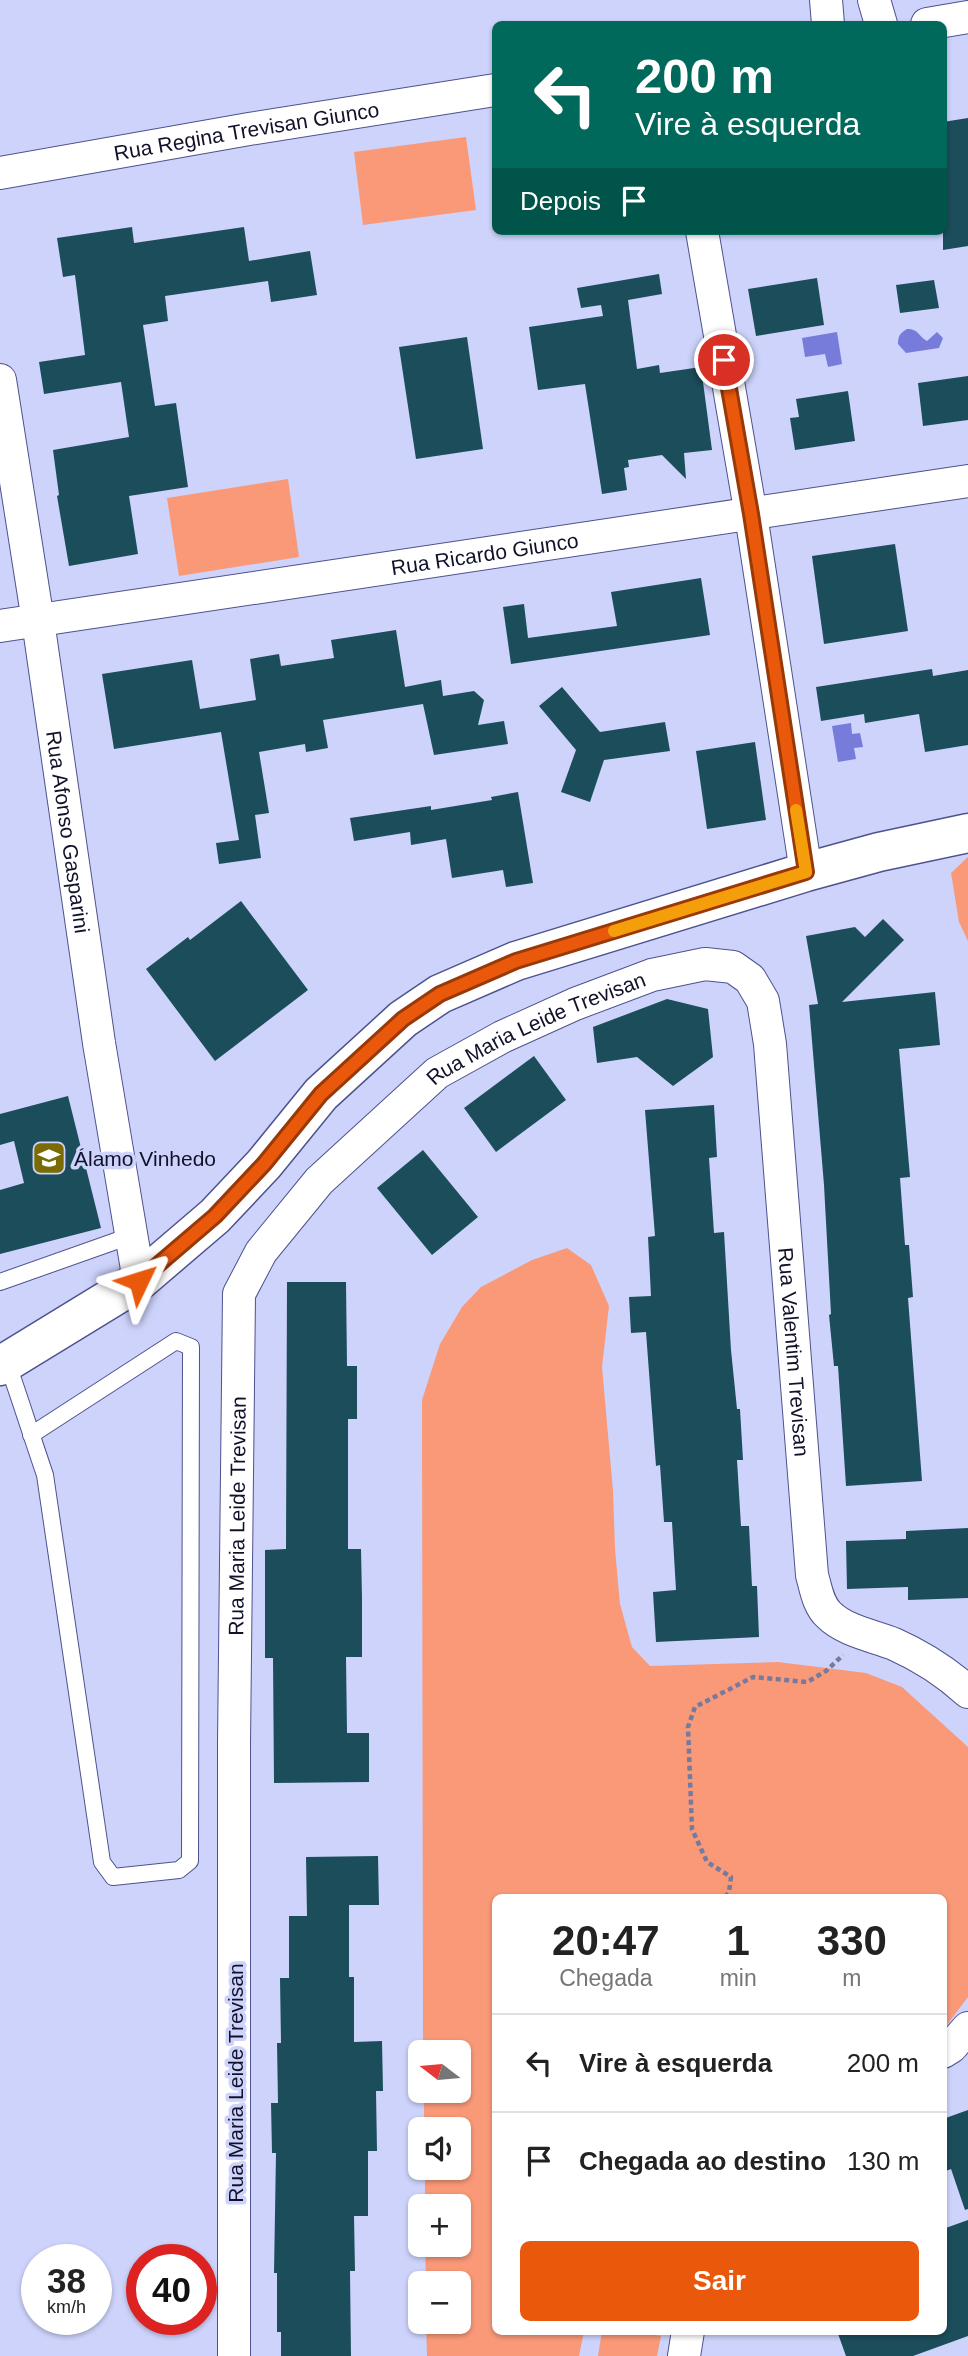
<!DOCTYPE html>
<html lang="pt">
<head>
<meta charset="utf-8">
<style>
  body { margin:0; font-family:Helvetica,sans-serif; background:#f6f6f6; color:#222; height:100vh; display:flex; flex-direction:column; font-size:26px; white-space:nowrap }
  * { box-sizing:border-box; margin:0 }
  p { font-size:23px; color:#767676 }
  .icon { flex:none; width:38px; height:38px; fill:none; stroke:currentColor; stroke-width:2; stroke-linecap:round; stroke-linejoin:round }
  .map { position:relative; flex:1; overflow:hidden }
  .sheet { position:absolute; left:492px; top:1894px; width:455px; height:441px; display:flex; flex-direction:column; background:#fff; border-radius:10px; box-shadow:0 2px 5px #0004 }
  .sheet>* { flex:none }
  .guide { position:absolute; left:492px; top:21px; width:455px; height:214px; border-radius:10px; box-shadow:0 2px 5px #0004; background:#00695c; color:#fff; overflow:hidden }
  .needle { width:46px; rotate:286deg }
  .fabs { position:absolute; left:408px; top:2040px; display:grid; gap:14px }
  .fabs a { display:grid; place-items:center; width:63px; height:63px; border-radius:10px; background:#fff; box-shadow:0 2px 5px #0004; font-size:35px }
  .speed { position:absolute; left:21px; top:2244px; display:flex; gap:14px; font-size:35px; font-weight:700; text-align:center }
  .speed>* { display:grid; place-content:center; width:91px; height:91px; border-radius:50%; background:#fff; box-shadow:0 2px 5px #0004; line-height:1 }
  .speed small { font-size:18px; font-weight:400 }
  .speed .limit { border:10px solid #d22; background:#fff; color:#111 }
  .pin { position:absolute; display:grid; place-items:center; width:60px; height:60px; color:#fff; margin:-30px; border:4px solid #fff; border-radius:50%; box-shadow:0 2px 7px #0007 }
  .me { position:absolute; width:77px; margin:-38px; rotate:49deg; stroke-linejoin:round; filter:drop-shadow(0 0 5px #0008) }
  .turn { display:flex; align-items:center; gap:24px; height:147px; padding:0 28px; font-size:32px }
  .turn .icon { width:91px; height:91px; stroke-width:2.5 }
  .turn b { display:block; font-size:49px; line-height:60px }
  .then { display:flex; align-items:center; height:66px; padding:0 28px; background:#0003; gap:14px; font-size:26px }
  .eta { display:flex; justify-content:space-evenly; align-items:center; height:119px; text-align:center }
  .eta b { font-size:42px; font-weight:700; line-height:49px }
  .action { display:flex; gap:14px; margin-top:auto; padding:14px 28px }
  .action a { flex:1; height:80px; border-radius:10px; background:#ea580c; color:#fff; font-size:28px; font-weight:700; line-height:80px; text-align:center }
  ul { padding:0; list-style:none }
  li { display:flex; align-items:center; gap:21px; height:98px; padding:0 28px; border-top:2px solid #e0e0e0 }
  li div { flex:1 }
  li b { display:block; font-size:26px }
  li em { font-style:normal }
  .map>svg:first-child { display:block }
  .green { fill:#f99978 }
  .water { fill:#777bda }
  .building { fill:#1c4d5a }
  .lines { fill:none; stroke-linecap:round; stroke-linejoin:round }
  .lane-casing { stroke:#4e528d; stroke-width:18 }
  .street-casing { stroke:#4e528d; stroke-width:34 }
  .secondary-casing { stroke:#4e528d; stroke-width:41 }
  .path { stroke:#767a9b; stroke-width:4.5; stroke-dasharray:5 3.5; stroke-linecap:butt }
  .lane { stroke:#fff; stroke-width:16 }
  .street { stroke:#fff; stroke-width:32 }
  .secondary { stroke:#fff; stroke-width:38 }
  .route-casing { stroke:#983908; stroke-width:18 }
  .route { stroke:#ea580c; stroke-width:12 }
  .slow { stroke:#f59e0b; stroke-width:12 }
  .labels { text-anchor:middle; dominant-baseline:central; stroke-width:7; stroke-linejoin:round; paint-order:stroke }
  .street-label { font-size:21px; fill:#11122a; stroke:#ced3fc }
  .poi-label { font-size:21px; fill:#11122a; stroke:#ced3fc; text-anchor:start }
</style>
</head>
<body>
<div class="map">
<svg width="968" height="2356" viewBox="0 0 968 2356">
  <rect width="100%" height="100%" fill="#ced3fc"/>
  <!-- green -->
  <g class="green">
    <polygon points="466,137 476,210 363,225 354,152"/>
    <polygon points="288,479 299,557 179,576 167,498"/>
    <polygon points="968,857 968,941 959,922 951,873"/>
    <polygon points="567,1248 591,1265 609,1306 602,1367 613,1491 615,1549 620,1604 632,1647 650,1666 778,1662 866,1673 902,1687 968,1747 968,1997 943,2030 943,1897 495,1897 495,2331 584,2331 579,2356 427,2356 426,2322 458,2322 458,2284 426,2284 425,2245 458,2245 458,2207 425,2207 425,2168 458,2168 458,2130 424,2130 424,2091 458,2091 458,2053 423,2053 422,1400 440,1344 462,1307 481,1287 532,1260"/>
    <polygon points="602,2331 632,2331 661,2336 657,2356 598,2356"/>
  </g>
  <!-- water -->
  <g class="water">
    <path d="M 907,329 C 919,329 918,336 927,341 L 937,332 L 943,338 L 939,348 L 906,353 L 898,344 C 898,336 900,333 907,329 Z"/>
    <polygon points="837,332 842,364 828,367 825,354 805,357 802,338"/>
    <polygon points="851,723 852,734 860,733 863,747 854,748 856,759 838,762 832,726"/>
  </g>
  <!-- building -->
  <g class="building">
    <polygon points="968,118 968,246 943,250 943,122"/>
    <polygon points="132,227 134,243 244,227 249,261 310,251 317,295 271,302 268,281 165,296 168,321 143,325 155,406 176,403 188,487 129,496 138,554 69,566 57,496 59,495 53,450 129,437 121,382 44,394 39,362 85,355 75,275 63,277 57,238"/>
    <polygon points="659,274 662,294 628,300 637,369 659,365 660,373 701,367 712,450 684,453 686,479 662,455 628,460 629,467 624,468 627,490 602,494 585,384 538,390 529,327 603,316 601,305 581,308 577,288"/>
    <polygon points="817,278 824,325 756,336 748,289"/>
    <polygon points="934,280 939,308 900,313 896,285"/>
    <polygon points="467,337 483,449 416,459 399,347"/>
    <polygon points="968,376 968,420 923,426 918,383"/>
    <polygon points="848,391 855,441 795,450 790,418 799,417 796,399"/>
    <polygon points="895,544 908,631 824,644 812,556"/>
    <polygon points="701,578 710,635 511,664 503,607 524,604 528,638 617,626 611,592"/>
    <polygon points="396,630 405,687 441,680 443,696 474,691 484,700 478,725 504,721 508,744 434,755 423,704 323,720 328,748 306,752 305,744 259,752 269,813 255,815 261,858 219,864 216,843 239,840 221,732 114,749 102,674 192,660 200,709 256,700 250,659 279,654 281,666 334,658 331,640"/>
    <polygon points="932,669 933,676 968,670 968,745 925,752 919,714 865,723 864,714 821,721 816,687"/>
    <polygon points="562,687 600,732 665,722 670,751 604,760 590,802 561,792 576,750 539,706"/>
    <polygon points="755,742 766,820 707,829 696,751"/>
    <polygon points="518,792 533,883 506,887 503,870 452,878 446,839 411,845 410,832 354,841 350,818 431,806 431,810 492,800 491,797"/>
    <polygon points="241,901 308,990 215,1061 146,969 188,937 190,940"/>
    <polygon points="883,919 904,940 842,1002 935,992 940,1045 899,1049 910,1177 900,1178 905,1245 909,1245 913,1297 908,1298 922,1481 846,1486 838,1366 834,1366 829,1315 831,1314 824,1185 809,1005 818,1004 806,936 855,927 865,937"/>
    <polygon points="667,999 708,1009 713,1057 673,1086 637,1057 597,1063 593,1027"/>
    <polygon points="534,1056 566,1100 496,1152 464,1108"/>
    <polygon points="68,1096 101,1228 0,1254 0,1190 24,1183 14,1141 0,1145 0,1114"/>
    <polygon points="714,1105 717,1157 709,1158 714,1233 724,1232 731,1350 737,1409 740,1409 743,1460 737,1460 741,1526 749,1526 752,1586 757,1586 759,1637 656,1642 653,1592 676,1590 672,1522 664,1522 660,1465 656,1466 646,1332 631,1333 629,1297 651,1296 648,1237 655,1236 645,1110"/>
    <polygon points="423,1150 478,1217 432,1255 377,1188"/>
    <polygon points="287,1282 346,1282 347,1366 357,1366 357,1419 348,1419 348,1549 361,1549 362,1598 362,1657 346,1657 347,1733 369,1733 369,1782 274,1783 273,1658 265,1658 265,1550 286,1549"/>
    <polygon points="968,1528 968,1598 908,1600 908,1587 847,1589 846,1541 906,1539 906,1531"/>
    <polygon points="378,1856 379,1905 349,1905 349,1977 354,1977 354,2042 382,2041 383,2091 376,2091 377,2151 368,2151 368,2216 354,2216 355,2271 350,2271 351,2356 281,2356 281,2332 277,2332 277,2273 274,2273 276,2153 272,2153 271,2103 278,2103 277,2043 281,2043 280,1978 289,1978 289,1916 307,1916 306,1857"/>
    <polygon points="968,2110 968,2209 965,2210 951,2169 943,2172 943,2119"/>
    <polygon points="968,2220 968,2336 913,2356 846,2356 837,2331 943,2331 943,2229"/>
  </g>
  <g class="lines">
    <defs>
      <g id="lane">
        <polyline points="0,1282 130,1236"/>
        <path d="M 7,1362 C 20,1399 32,1437 45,1475 L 102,1862 L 113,1877 L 179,1870 L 190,1861 L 191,1347 L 176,1341 L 31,1435"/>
      </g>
      <g id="street">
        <polyline points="826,0 828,24"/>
        <polyline points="874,0 881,24"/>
        <polyline points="927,24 968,17"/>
        <path id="s1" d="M 0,173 L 249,129 L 495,90"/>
        <polyline points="702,231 751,515 806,872"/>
        <path id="s2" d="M 0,380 L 38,621 L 99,1043 L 139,1281"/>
        <path id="s3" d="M 0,626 L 968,481"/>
        <polyline points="943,2052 951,2047 968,2028"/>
        <path id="s4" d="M 234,2356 L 234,1744 L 239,1294 L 261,1252 L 319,1181 L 437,1073 L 502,1037 L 575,1004 L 652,975 L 705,964 L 733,967 L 750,979 L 763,1001 L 770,1044 L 812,1575 C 816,1589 818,1605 829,1615 C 845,1631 874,1636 894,1644 C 923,1657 945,1671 968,1692"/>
        <polyline points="684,2356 688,2331"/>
      </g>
      <polyline id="secondary" points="0,1366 139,1281 215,1216 264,1164 321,1094 403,1019 440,994 516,961 806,872 879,852 968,833"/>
    </defs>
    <!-- lane casing -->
    <use href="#lane" class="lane-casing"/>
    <!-- street casing -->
    <use href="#street" class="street-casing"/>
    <!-- secondary casing -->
    <use href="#secondary" class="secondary-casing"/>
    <!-- path -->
    <polyline class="path" points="725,1897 729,1892 731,1877 707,1862 692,1829 688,1727 695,1707 753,1677 807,1682 826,1671 843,1655"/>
    <!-- lane -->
    <use href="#lane" class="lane"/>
    <!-- street -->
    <use href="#street" class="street"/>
    <!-- secondary -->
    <use href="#secondary" class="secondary"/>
  </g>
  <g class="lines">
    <defs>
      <polyline id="route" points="139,1281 215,1216 264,1164 321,1094 403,1019 440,994 516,961 806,872 751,514 724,360"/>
    </defs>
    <!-- route casing -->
    <use href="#route" class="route-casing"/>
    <!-- route -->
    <use href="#route" class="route"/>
    <!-- slow -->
    <polyline class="slow" points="614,931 806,872 796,810"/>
  </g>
  <!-- icons -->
  <defs>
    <symbol id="school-square" viewBox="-11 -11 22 22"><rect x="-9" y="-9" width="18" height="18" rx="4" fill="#7a6b04" stroke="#ced3fc"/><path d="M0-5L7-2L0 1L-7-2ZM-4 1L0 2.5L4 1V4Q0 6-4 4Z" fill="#fff"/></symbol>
  </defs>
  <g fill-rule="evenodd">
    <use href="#school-square" x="30" y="1139" width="38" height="38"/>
  </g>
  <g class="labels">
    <!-- street labels -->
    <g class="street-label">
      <text stroke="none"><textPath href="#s1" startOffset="250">Rua Regina Trevisan Giunco</textPath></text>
      <text stroke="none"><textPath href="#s3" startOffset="490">Rua Ricardo Giunco</textPath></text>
      <text stroke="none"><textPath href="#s2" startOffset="457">Rua Afonso Gasparini</textPath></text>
      <text stroke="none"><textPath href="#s4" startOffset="1470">Rua Maria Leide Trevisan</textPath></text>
      <text stroke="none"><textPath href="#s4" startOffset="2079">Rua Valentim Trevisan</textPath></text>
      <text stroke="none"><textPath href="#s4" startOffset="840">Rua Maria Leide Trevisan</textPath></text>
      <text transform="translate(235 2083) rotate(-90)">Rua Maria Leide Trevisan</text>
    </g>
    <!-- poi labels -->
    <g class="poi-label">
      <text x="74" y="1158">Álamo Vinhedo</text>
    </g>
  </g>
</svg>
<div class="fabs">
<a><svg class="needle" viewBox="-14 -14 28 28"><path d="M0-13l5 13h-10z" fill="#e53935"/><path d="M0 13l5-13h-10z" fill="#767676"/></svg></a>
<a><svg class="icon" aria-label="sound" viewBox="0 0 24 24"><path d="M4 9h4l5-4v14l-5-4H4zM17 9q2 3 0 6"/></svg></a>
<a>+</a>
<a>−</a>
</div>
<div class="speed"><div>38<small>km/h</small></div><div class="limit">40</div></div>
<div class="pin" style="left:724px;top:360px;background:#d93025"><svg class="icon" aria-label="arrive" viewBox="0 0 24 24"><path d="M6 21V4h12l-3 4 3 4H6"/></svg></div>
<svg class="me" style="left:139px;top:1281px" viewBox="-20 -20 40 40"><path d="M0-17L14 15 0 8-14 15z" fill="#ea580c" stroke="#fff" stroke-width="4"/></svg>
<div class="guide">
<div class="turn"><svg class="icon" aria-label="left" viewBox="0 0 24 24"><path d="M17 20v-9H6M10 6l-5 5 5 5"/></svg><div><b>200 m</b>Vire à esquerda</div></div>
<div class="then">Depois<svg class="icon" aria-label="arrive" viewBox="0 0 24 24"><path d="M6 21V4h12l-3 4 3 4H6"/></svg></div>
</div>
<section class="sheet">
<div class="eta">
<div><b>20:47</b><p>Chegada</p></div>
<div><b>1</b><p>min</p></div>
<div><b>330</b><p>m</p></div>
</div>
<ul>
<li><svg class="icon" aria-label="left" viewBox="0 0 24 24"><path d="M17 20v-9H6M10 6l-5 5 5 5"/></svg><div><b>Vire à esquerda</b></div><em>200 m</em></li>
<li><svg class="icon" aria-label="arrive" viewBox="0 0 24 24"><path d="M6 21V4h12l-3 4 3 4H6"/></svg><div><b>Chegada ao destino</b></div><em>130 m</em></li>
</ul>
<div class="action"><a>Sair</a></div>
</section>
</div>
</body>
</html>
